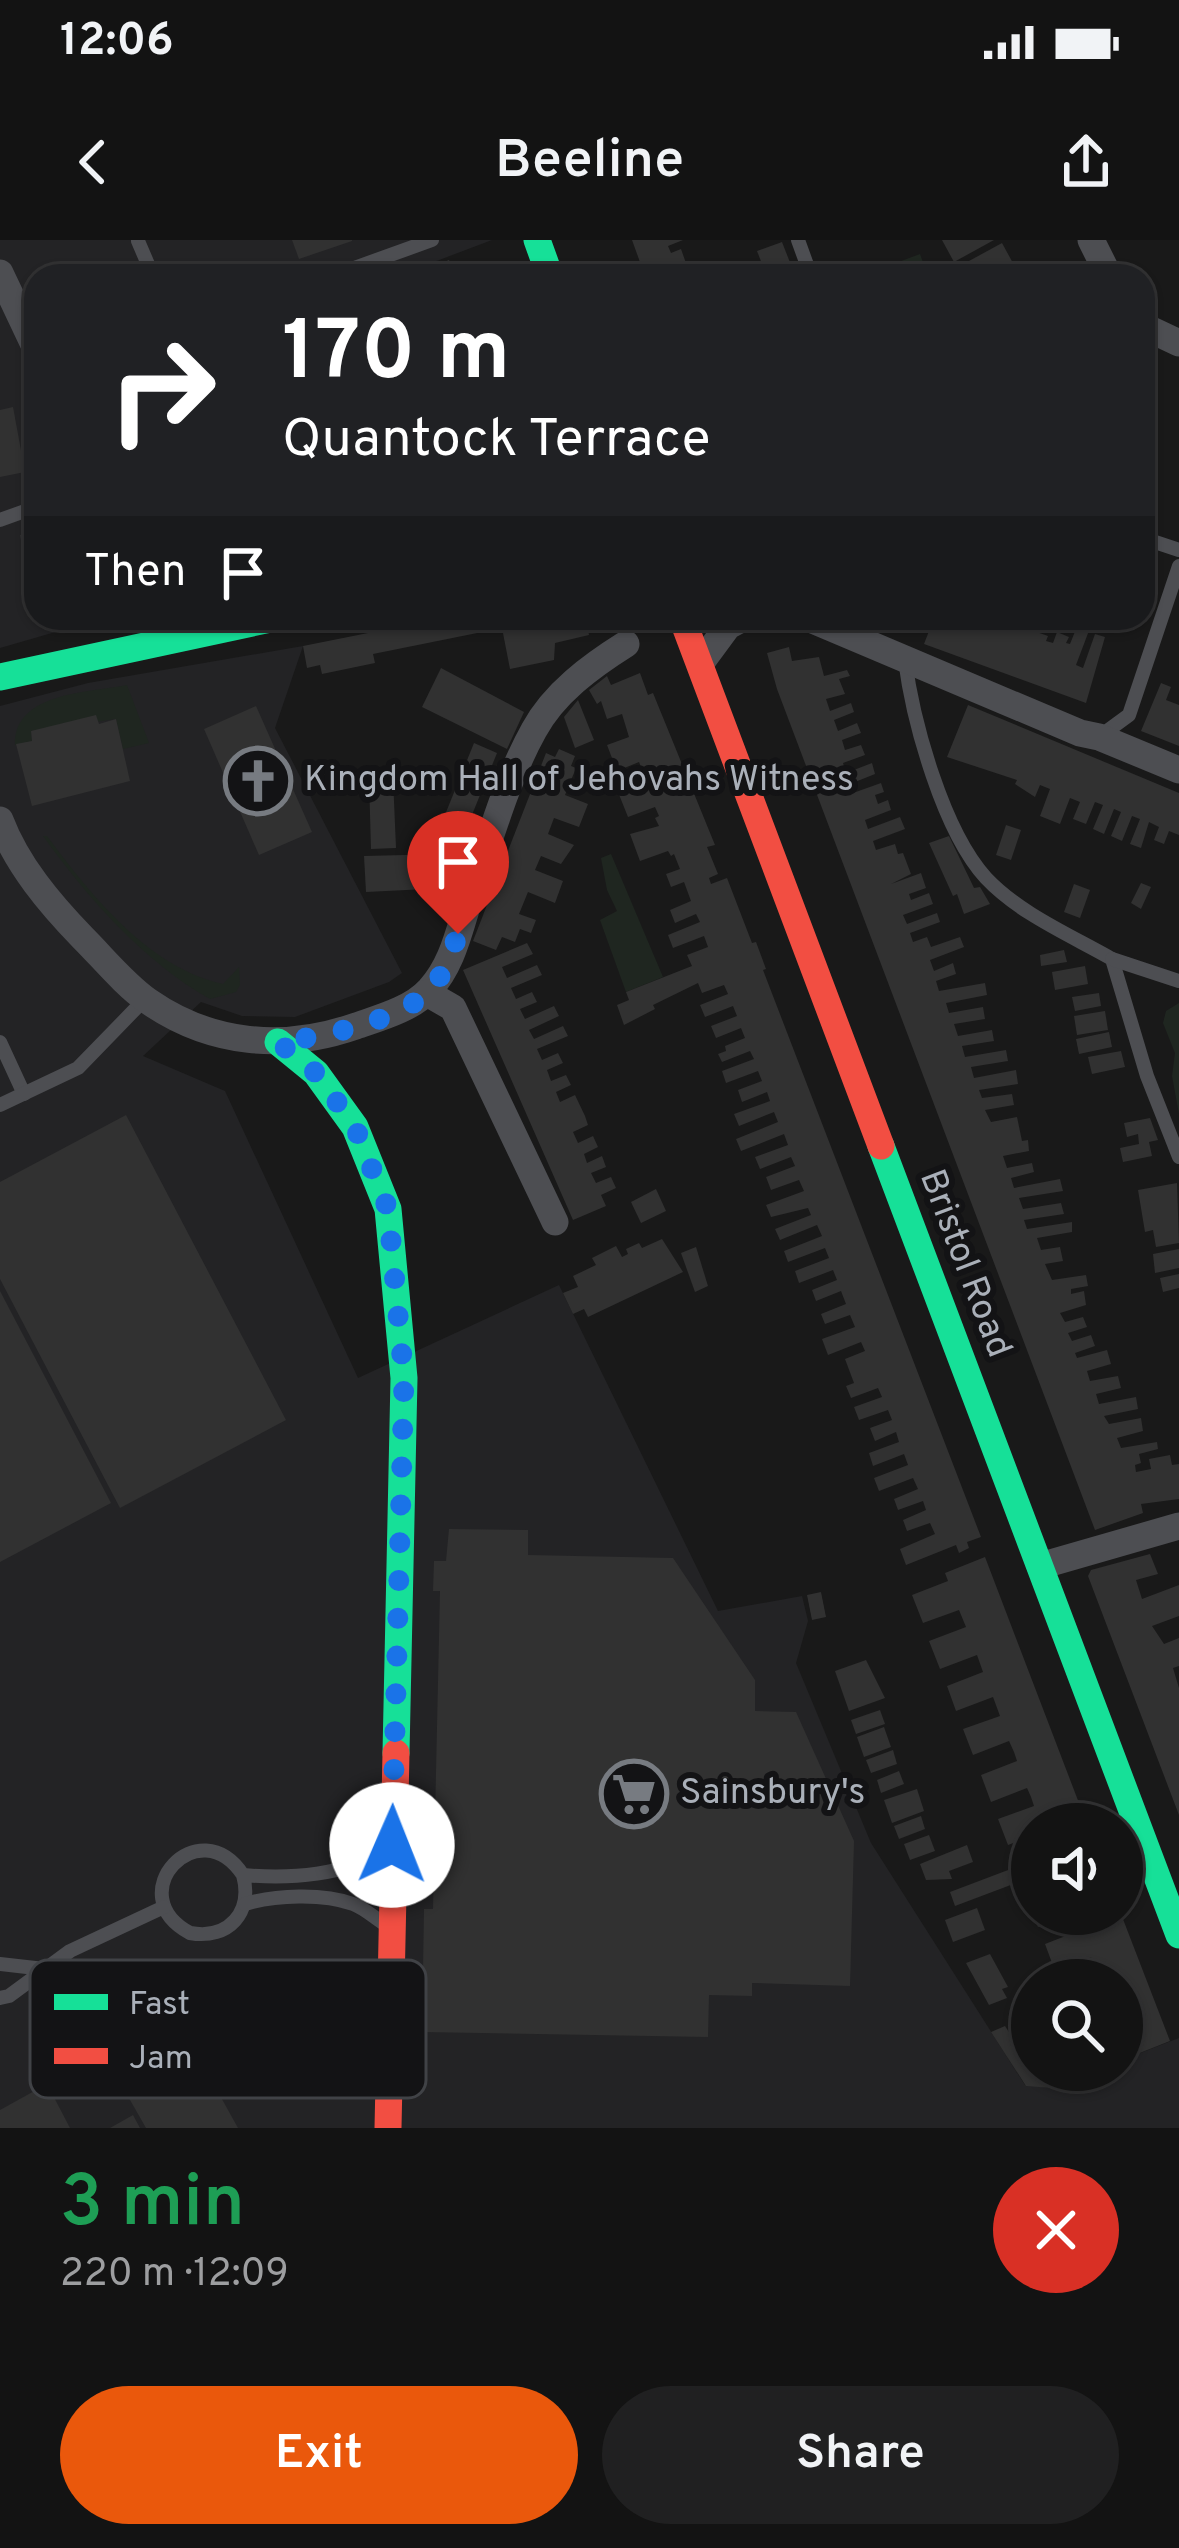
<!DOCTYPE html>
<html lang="en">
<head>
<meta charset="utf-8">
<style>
  body { margin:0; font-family:Overpass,sans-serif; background:#202021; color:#f1f3f6; height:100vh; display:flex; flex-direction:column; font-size:45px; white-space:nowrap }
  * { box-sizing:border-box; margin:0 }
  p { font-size:39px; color:#9d9ea0 }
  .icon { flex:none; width:66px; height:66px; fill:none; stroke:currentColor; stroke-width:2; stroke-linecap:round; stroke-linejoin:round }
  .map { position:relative; height:1888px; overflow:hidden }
  .panel { display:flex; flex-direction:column; background:#131313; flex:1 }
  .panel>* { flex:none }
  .hud { position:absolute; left:24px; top:24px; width:1131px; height:366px; border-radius:36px; box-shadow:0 3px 9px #0004,0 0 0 3px #323233; background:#202124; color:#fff; overflow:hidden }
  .tools { position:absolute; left:1011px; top:1563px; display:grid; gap:24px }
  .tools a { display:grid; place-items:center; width:132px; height:132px; border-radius:50%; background:#131313; box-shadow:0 3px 9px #0004,0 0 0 3px #323233; font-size:60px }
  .pin { position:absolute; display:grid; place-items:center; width:102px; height:102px; color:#fff; margin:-123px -51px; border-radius:50% 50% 50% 0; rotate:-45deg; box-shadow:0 0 12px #0007 }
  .pin .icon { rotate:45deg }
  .me { position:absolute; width:132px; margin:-66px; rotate:1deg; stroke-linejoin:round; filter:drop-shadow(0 0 9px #0008) }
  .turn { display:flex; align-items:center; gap:42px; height:252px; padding:0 60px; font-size:54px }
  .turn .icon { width:156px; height:156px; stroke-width:2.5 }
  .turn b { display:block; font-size:84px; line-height:102px }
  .then { display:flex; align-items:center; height:114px; padding:0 60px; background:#0003; gap:24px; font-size:45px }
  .round { display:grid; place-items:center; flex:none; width:126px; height:126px; border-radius:63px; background:#202021 }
  .overview { display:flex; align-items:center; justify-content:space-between; height:204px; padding:0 60px }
  h1 { font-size:72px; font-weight:600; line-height:90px; color:#1e9e55 }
  .cta { display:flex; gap:24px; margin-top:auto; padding:24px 60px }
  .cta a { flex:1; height:138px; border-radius:72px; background:#ea580c; color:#fff; font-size:48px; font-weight:600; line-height:138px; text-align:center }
  .cta a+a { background:#202021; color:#f1f3f6 }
  .status { display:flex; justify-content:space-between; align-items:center; height:84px; padding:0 60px; background:#131313; direction:ltr }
  .status svg { height:33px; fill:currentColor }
  header { display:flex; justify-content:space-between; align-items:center; height:156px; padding:0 60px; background:#131313; font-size:54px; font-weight:600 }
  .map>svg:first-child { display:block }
  .built { fill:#232325 }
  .green { fill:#1f2620 }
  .building { fill:#313131 }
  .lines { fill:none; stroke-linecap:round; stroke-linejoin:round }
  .lane { stroke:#4d4e52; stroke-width:14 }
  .street { stroke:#4d4e52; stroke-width:27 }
  .fast { stroke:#16e098; stroke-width:27 }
  .jam { stroke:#f24e42; stroke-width:27 }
  .route { stroke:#1a73e8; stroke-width:21; stroke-dasharray:0 37.8 }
  .labels { text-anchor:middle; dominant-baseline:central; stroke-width:12; stroke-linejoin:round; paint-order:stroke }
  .poi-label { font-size:36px; fill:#aab0b9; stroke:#131315; text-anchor:start }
  .street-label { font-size:36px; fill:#aab0b9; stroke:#131315 }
  .key { fill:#131315; stroke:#404246; stroke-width:3 }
  .key-label { font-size:33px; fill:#aab0b9 }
</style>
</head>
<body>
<div class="status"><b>12:06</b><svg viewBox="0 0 49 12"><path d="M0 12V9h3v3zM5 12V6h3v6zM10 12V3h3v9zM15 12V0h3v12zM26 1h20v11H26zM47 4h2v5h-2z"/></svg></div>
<header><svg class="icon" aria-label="back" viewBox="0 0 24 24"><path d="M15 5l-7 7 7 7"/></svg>Beeline<svg class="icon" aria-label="share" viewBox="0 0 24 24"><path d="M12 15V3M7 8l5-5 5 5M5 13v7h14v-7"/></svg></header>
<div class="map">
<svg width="1179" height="1888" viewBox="0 0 1179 1888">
  <rect width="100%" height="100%" fill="#191919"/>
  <!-- built -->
  <g class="built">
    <polygon points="0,0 492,0 397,36 36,36 36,378 104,378 0,408"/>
    <polygon points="303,406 275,488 402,733 389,742 295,777 242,776 201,762 143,816 225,851 358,1138 559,1045 718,1371 802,1356 808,1381 796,1423 871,1603 1025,1845 1051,1848 1095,1830 1122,1830 1122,1820 1179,1798 1179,1888 0,1888 0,466 88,443"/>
  </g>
  <!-- green -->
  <g class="green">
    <polygon points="920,14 928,36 861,36"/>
    <path d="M 127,445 L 149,503 L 123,509 L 116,479 L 31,491 L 32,501 L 15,505 C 14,452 88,453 127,445 Z"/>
    <path d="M 43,596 L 47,596 C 90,654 149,728 223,744 L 239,727 L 240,745 L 236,752 L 210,759 C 144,722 87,657 43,596 Z"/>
    <polygon points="611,614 663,737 626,752 600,680 617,671 607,650 601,618"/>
    <polygon points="1179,763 1179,874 1172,836 1175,813 1163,783 1166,771"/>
  </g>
  <!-- building -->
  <g class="building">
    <polygon points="292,0 352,0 352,1 299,19"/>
    <polygon points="632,0 683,0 668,6 671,13 681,9 687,26 662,36 645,36"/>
    <polygon points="942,0 994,0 954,22"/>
    <polygon points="782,2 791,25 766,34 757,11"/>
    <polygon points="1002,3 1020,36 962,36 958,27"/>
    <polygon points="449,20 454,32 444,36 410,36"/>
    <polygon points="13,167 25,232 0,237 0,170"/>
    <polygon points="36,292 36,359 32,359 20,295"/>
    <polygon points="443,378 586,378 589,395 555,403 554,420 510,429 502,388 373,414 375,423 322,434 320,425 307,428 303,406"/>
    <polygon points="934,378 996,378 1004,382 1005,378 1018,378 1015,385 1022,387 1025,378 1036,378 1031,390 1048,396 1046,401 1053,403 1057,392 1069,397 1066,403 1070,404 1078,384 1090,388 1076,425 1083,428 1095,394 1105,397 1086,463 924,404"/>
    <polygon points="789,407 792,421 819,417 824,436 847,430 850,436 839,439 845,454 826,459 830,471 851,463 854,472 834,480 838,491 857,483 861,493 842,500 845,510 861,505 865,515 843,523 846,533 872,523 875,534 850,544 853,553 881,543 884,552 875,555 878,564 888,560 891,570 865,580 868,589 900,577 905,589 873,601 876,610 895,604 898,614 903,613 911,634 891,644 921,633 926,648 909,654 911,660 929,653 933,664 903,675 907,684 937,673 940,682 910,693 913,702 927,697 931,707 960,697 964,707 930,720 934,731 953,723 956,734 936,741 939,751 985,743 987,755 946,763 949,773 983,767 985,779 954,784 958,796 992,790 994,801 962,806 965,817 1006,810 1008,821 971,827 974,838 1016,830 1018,844 979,850 982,858 1012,854 1014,865 985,870 991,882 1017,877 1022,901 1028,900 1029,911 1003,916 1007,928 1032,923 1034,932 1011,938 1014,948 1060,939 1063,951 1019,958 1023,969 1061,963 1064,974 1024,980 1027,989 1072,982 1072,992 1037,998 1041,1010 1060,1007 1063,1021 1045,1024 1052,1040 1086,1035 1088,1046 1071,1049 1071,1054 1084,1051 1086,1065 1060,1073 1065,1082 1083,1077 1087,1087 1068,1093 1072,1101 1091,1095 1095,1106 1075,1113 1077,1118 1107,1110 1111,1124 1087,1131 1090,1141 1118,1136 1121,1148 1096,1154 1099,1164 1136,1157 1138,1169 1104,1176 1109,1184 1141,1178 1143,1191 1117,1198 1121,1208 1157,1202 1158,1209 1139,1214 1141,1223 1135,1225 1136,1232 1151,1229 1149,1219 1170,1215 1172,1225 1179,1224 1179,1259 1141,1264 1143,1273 1095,1290 777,449 767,413"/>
    <polygon points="441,428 524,472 507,509 422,467"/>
    <polygon points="640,433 648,455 653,453 715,605 707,607 718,634 709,638 711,644 727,638 752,703 756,702 766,729 763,730 981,1297 967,1302 969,1308 959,1313 956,1305 906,1325 900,1309 935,1294 930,1283 907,1291 903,1280 926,1270 923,1261 898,1270 894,1259 918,1249 913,1238 879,1251 874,1238 908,1225 904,1214 873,1226 869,1213 899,1202 896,1192 875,1201 870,1188 892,1180 888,1170 859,1180 854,1167 882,1157 878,1148 851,1158 846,1146 854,1143 845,1119 865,1111 861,1102 828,1115 822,1099 855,1087 850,1075 825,1084 821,1074 846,1064 841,1051 816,1061 812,1050 837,1040 833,1030 799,1043 795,1031 829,1018 825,1008 788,1022 784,1011 822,996 817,985 780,1000 775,989 811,975 808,968 771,977 766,965 804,951 799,940 771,950 766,937 795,926 791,917 760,929 755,917 788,905 784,894 741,911 736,899 778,882 774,872 739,886 734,874 770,861 767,852 742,862 738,850 762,841 758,831 726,843 722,831 754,819 750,811 722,822 718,814 726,811 725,806 745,798 741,788 716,798 711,786 737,776 733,766 705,777 700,765 728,754 724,745 702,753 698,743 653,765 655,769 624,785 617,765 629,760 626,752 692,726 687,715 708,707 704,696 673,708 668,695 700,682 696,674 675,683 670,670 691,661 684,642 671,647 666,634 680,629 674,614 671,616 668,611 640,621 630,594 659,586 655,578 659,576 655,567 628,577 618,552 647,542 639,522 617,531 607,505 629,497 622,474 607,479 601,461 597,464 589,450 607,436 611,445"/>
    <polygon points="1161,443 1171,447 1166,460 1179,465 1179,506 1141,491"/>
    <polygon points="578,460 594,500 575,508 564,477"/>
    <polygon points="968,465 1179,553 1179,595 1169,591 1164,604 1154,600 1159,587 1149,582 1141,608 1130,604 1140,579 1132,576 1122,601 1111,596 1121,572 1114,569 1104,594 1093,589 1103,565 1095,562 1086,584 1073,579 1080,562 1070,558 1060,584 1040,576 1050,549 1040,545 1035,557 1015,544 1017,540 947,517"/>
    <polygon points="256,466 312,592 259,615 204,489"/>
    <polygon points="96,475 99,484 116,479 130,541 32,566 16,504 32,501 31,491"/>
    <polygon points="474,503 497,513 457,612 434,602"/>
    <polygon points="559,509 575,516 571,526 576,528 565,555 588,564 579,587 554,578 548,594 574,605 561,624 541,616 535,630 563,641 555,663 528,652 519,674 536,680 531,693 520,689 515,702 502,697 496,710 473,701 546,513 555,517"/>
    <polygon points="393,538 396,608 371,609 369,539"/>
    <polygon points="1006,585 1021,590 1011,620 996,615"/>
    <polygon points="949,596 974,648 980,647 990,664 964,674 957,654 953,656 929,603"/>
    <polygon points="446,614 447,648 366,652 364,616"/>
    <polygon points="1141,643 1151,647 1141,669 1131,663"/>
    <polygon points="1074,644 1090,650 1080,678 1064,672"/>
    <polygon points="527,703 533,714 502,727 507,738 537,725 542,735 511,748 516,759 532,752 537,762 520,769 525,779 554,766 559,776 529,790 534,799 563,786 568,796 537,809 542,820 558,813 563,823 547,830 551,841 566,835 571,845 556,852 560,862 575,855 585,876 588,885 573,892 578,903 593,896 598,907 584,914 587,923 602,916 606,927 591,933 596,943 611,937 616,948 601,955 606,966 573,980 463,730"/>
    <polygon points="1064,710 1067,722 1041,726 1040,715"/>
    <polygon points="1085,726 1088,744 1055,750 1052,732"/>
    <polygon points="1099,753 1101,766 1075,771 1072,757"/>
    <polygon points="1105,771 1108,790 1077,795 1074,776"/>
    <polygon points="1109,792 1112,807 1079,814 1076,799"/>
    <polygon points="1121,811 1125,827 1092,834 1088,817"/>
    <polygon points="126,875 286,1180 120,1268 0,1039 0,942"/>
    <polygon points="1150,878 1158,900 1149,902 1152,916 1123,922 1120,908 1139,904 1138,894 1127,897 1124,883"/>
    <polygon points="1177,943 1179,1003 1156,1007 1153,990 1145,992 1138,950"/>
    <polygon points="656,949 666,971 641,983 631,962"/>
    <polygon points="662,999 683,1032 588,1077 584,1069 573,1074 563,1053 578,1047 573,1036 596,1025 592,1018 616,1006 622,1017 628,1014 626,1009 639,1003 642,1008"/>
    <polygon points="696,1007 708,1046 695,1052 681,1013"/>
    <polygon points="1179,1009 1179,1028 1155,1033 1153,1014"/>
    <polygon points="1179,1034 1179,1048 1163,1052 1160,1038"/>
    <polygon points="0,1051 111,1263 0,1322"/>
    <polygon points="449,1289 528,1290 528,1315 673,1318 755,1440 755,1471 796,1472 854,1601 850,1746 752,1743 752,1756 709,1755 708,1797 422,1792 424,1669 433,1669 440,1351 433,1351 434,1321 446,1321"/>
    <polygon points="1150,1314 1158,1334 1136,1340 1142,1359 1179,1345 1179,1376 1152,1386 1164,1404 1179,1398 1179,1426 1173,1428 1179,1448 1179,1575 1088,1336 1091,1330"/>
    <polygon points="985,1317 1087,1584 1032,1584 1032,1596 1008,1605 998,1579 1034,1566 1031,1557 1027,1548 991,1562 981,1535 1017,1521 1014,1512 1009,1501 973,1515 963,1489 1000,1476 993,1457 956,1471 947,1446 983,1432 977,1415 940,1429 929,1401 966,1387 959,1370 923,1383 912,1355 948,1341 945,1333"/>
    <polygon points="821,1352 826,1377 812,1380 807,1355"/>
    <polygon points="866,1420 885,1458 849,1471 835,1431"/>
    <polygon points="880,1470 885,1484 856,1494 851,1480"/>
    <polygon points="884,1487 891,1507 864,1517 857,1497"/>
    <polygon points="893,1510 897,1524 871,1533 866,1520"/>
    <polygon points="899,1531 904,1544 881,1553 877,1540"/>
    <polygon points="917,1549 924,1571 892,1583 884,1560"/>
    <polygon points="921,1576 925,1589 899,1599 894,1586"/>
    <polygon points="929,1595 935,1611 910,1620 904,1604"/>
    <polygon points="967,1605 973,1622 949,1631 952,1639 926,1640 920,1624"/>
    <polygon points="1032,1621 1032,1637 955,1666 950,1652"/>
    <polygon points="977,1668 985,1690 953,1702 945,1680"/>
    <polygon points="1033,1674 1072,1674 1038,1687"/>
    <polygon points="1074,1674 1121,1674 1170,1801 1122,1820 1122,1740 1087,1740 1098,1735 1091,1717 1055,1731 1045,1704 1081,1690"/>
    <polygon points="990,1714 1008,1747 1002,1749 1007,1758 989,1765 966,1723"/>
    <polygon points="160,1745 208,1834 238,1888 146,1888 113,1830 98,1839 73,1792"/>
    <polygon points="1005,1786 1018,1806 1031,1801 1032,1830 1045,1830 1051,1848 1026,1846 991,1792"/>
    <polygon points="47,1844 70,1888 0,1888 0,1870"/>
    <polygon points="133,1875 140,1888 110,1888"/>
  </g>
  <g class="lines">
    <!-- lane -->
    <g class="lane">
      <polyline points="798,0 811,36"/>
      <polyline points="138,1 153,36"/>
      <polyline points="332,36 432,0"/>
      <polyline points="0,280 36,267"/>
      <polyline points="1143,298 1179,310"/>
      <path d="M 905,420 C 913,482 943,591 986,638 C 1020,674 1070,695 1112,719 L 1147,836 L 1179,917"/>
      <polyline points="1099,497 1129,475 1179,326"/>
      <polyline points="1112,719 1179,741"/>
      <polyline points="0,802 24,854"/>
      <polyline points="0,865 78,828 145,759"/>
      <path d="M 243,1635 C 253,1672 229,1700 190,1693 C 119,1655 199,1568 243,1635 C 289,1639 347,1636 385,1609"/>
      <path d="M 245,1664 C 275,1655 323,1653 353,1664 C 364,1668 375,1678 386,1685"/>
      <polyline points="0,1724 44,1729"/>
      <polyline points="0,1758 9,1756 70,1711 164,1667"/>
    </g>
    <!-- street -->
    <g class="street">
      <polyline points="1091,0 1109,36"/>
      <polyline points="0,33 36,109"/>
      <polyline points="1143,86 1179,103"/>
      <polyline points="808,378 1080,493 1099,497 1179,530"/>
      <polyline points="700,424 728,386 743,378"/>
      <path d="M 0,580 C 17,625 50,664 83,698 C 104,719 124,744 148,761 C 211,805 284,811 356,786 C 379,778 412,769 429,750 C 452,726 459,691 469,660 C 489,604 505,542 534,490 C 554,453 591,426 626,404"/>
      <polyline points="427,753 453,768 555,982"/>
      <polyline points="1040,1326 1179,1286"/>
    </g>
    <!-- fast -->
    <g class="fast">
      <polyline points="537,0 550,36"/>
      <polyline points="0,437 275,378"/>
      <polyline points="278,802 316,833 355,887 388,969 404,1138 396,1513"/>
      <polyline points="881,906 1179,1695"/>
    </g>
    <!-- jam -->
    <g class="jam">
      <polyline points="682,378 881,906"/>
      <polyline points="388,1888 396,1513"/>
    </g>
  </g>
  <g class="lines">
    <!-- route -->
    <path class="route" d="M 392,1605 L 404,1138 L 388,969 L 355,887 L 316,833 L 278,802 C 321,797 396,782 428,752 C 444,736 451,714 458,694"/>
  </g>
  <!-- icons -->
  <defs>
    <symbol id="church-ring" viewBox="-11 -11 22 22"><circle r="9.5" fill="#131315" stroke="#777b81" stroke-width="1.5"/><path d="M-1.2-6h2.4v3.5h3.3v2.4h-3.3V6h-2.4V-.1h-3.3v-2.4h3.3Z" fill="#777b81"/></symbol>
    <symbol id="supermarket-ring" viewBox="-11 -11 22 22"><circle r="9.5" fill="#131315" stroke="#777b81" stroke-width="1.5"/><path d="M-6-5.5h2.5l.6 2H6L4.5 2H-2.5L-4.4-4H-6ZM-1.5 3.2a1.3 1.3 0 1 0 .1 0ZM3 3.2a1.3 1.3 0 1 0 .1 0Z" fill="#777b81"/></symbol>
  </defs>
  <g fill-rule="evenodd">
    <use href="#church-ring" x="220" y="503" width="76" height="76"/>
    <use href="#supermarket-ring" x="596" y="1516" width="76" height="76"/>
  </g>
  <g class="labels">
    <!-- poi labels -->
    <g class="poi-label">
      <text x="304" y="541">Kingdom Hall of Jehovahs Witness</text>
      <text x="680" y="1554">Sainsbury's</text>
    </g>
    <!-- street labels -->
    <g class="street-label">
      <text transform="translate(964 1024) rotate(69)">Bristol Road</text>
    </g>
  </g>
  <!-- legend -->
  <rect x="30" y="1720" width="396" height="138" rx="18" class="key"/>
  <rect x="54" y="1754" width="54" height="16" fill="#16e098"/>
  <rect x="54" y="1808" width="54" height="16" fill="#f24e42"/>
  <g class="key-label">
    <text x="129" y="1774">Fast</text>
    <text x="129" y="1828">Jam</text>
  </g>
</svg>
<div class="tools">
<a><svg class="icon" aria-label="sound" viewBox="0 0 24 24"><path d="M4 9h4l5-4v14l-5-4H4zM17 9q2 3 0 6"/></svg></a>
<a><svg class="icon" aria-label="search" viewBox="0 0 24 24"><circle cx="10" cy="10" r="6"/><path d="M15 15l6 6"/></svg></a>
</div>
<div class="pin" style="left:458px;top:694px;background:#d93025"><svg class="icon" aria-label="arrive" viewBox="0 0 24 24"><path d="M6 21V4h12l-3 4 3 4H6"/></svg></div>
<svg class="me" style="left:392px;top:1605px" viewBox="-20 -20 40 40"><circle r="19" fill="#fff"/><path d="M0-13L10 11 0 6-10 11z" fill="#1a73e8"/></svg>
<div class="hud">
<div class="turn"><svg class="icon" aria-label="right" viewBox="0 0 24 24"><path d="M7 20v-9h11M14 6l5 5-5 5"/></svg><div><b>170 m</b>Quantock Terrace</div></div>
<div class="then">Then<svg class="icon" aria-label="arrive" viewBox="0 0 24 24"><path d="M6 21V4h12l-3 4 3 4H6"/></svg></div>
</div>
</div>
<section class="panel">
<div class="overview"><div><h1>3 min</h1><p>220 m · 12:09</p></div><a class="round" style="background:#d93025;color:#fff"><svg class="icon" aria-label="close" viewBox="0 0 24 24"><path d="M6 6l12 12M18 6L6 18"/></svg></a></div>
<div class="cta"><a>Exit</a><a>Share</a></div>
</section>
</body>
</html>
